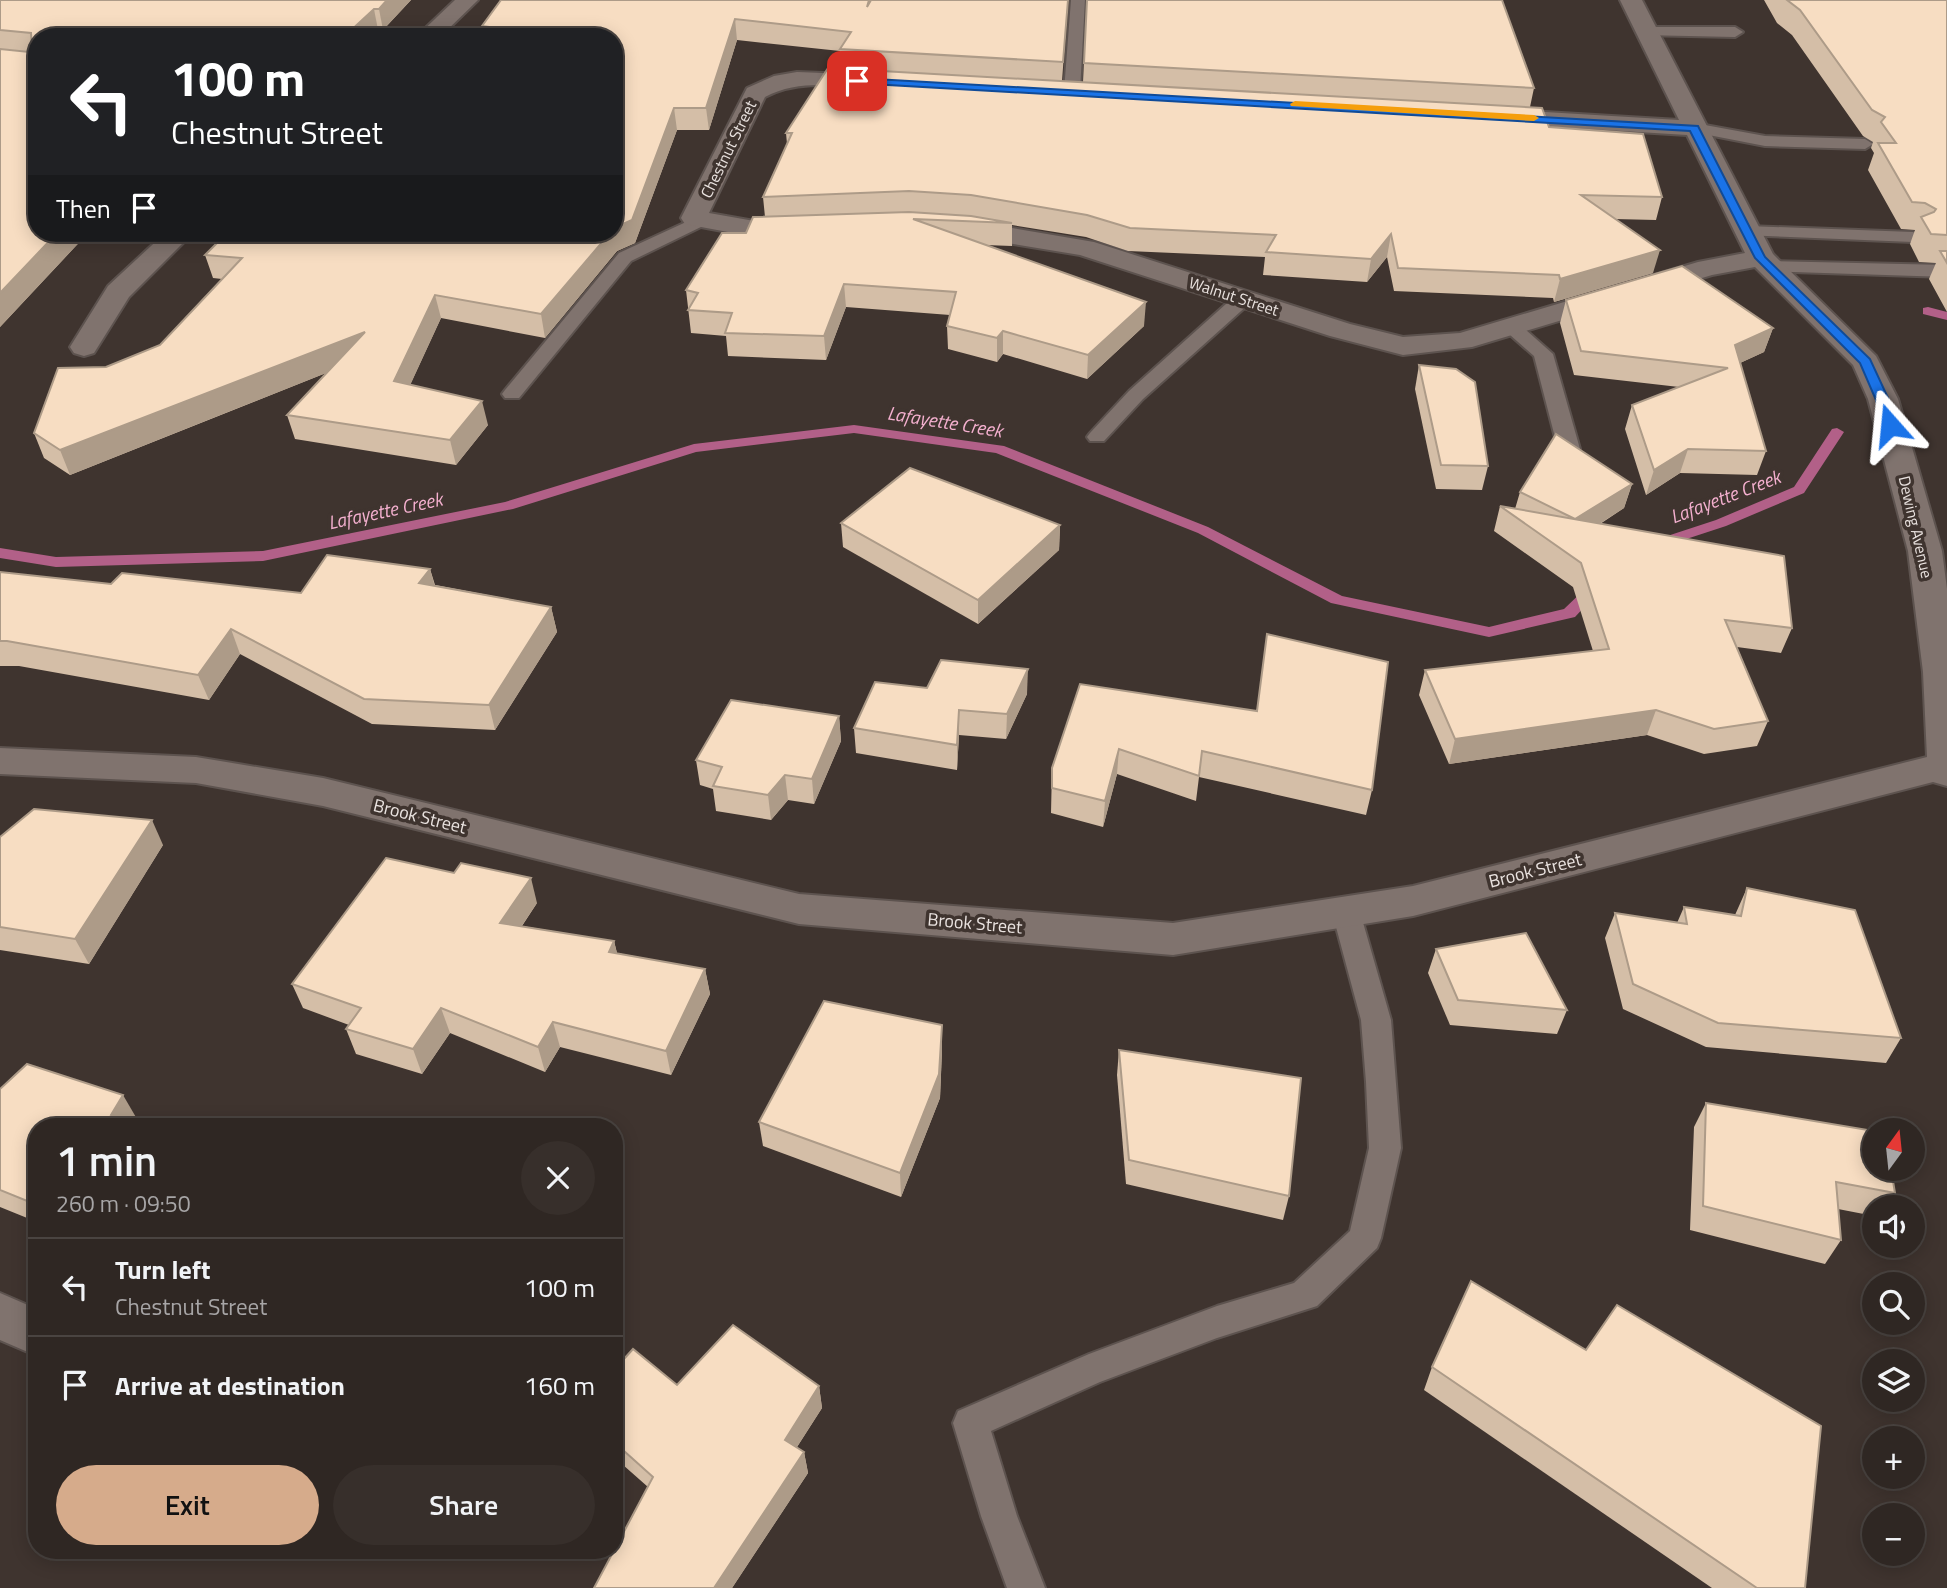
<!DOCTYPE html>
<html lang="en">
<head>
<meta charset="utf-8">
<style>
  body { margin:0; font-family:"Titillium Web",sans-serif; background:#372f2b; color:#f1f3f6; height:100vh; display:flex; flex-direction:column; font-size:26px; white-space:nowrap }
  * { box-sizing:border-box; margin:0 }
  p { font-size:23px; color:#a7a5a6 }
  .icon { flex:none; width:38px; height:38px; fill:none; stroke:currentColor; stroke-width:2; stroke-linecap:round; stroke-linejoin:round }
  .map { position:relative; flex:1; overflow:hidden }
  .side { position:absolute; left:28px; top:1118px; width:595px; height:441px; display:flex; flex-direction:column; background:#2f2723; border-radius:28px; box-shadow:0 4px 18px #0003,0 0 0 2px #4a4441 }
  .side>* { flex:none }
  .hud { position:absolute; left:28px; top:28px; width:595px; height:214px; border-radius:28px; box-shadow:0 4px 18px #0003,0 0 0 2px #4a4441; background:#202124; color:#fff; overflow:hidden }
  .needle { width:46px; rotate:15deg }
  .fabs { position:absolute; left:1862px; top:1118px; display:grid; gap:14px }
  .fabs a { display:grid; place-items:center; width:63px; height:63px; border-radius:50%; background:#2f2723; box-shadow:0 4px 18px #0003,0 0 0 2px #4a4441; font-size:35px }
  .pin { position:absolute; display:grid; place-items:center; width:60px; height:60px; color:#fff; margin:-30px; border-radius:14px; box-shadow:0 4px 10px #0006 }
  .me { position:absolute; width:77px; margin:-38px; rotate:342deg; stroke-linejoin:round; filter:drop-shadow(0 0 5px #0008) }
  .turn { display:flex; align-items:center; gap:24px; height:147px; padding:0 28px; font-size:32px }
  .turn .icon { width:91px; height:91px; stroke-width:2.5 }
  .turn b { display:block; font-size:49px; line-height:60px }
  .then { display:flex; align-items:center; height:66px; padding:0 28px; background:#0003; gap:14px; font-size:26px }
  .round { display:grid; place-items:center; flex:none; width:74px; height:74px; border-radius:37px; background:#372f2b }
  .headline { display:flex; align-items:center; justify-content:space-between; height:119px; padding:0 28px }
  h1 { font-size:42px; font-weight:600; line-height:52px }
  .cta { display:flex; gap:14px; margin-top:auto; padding:14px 28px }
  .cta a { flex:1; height:80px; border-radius:42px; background:#d6ab8b; color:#111; font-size:28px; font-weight:600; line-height:80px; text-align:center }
  .cta a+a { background:#372f2b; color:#f1f3f6 }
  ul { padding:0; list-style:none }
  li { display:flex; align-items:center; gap:21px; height:98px; padding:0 28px; border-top:2px solid #4a4441 }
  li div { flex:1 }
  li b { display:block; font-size:26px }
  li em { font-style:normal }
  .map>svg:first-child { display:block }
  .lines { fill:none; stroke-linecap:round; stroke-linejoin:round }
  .stream { fill:#b26088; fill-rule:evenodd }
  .service-casing { stroke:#5d534f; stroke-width:4 }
  .minor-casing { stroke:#5d534f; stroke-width:4 }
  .service { fill:#80736e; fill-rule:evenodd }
  .minor { fill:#80736e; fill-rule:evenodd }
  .wall { fill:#d4bea7 }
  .shaded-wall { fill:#ad9b88 }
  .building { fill:#f7ddc2; stroke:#ad9b88; stroke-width:2 }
  .route { fill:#1a73e8; stroke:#114b97; stroke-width:2 }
  .slow { fill:#f59e0b }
  .labels { text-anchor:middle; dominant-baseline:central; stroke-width:7; stroke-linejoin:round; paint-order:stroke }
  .far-street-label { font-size:16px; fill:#eae3e0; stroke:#3f342f }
  .street-label { font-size:18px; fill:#eae3e0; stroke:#3f342f }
  .water-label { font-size:19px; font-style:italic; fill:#f4b0cf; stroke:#3f342f }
</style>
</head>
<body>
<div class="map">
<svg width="1947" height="1588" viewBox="0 0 1947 1588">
  <rect width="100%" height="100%" fill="#3f342f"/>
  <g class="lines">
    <!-- stream -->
    <g class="stream">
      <polygon points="1928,307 1947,312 1947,320 1923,314 1923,308"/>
      <polygon points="854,425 1004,446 1208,527 1342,596 1489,627 1564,609 1588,586 1593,584 1601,589 1575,617 1489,637 1331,603 1198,533 996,453 854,433 696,452 513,509 263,561 56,567 0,558 0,548 56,557 263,551 505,502 694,444"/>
      <polygon points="1837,428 1844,432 1804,493 1726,526 1662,547 1652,547 1649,544 1652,541 1716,520 1794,487 1832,429"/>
    </g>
    <defs>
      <g id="service">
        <polygon points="1071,0 1085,0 1080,91 1072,96 1064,91"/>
        <polygon points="1647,27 1735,27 1743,32 1735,37 1642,35 1639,32"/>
        <polygon points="1694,123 1765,136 1865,139 1873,144 1865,149 1765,146 1688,131 1686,128"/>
        <polygon points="699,216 705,217 708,221 705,225 631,261 519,398 505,398 502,394 505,390 619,253"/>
        <polygon points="1747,226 1913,232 1922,237 1913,242 1741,235 1738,231 1741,227"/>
        <polygon points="1770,261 1947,265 1947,277 1763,271 1761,267"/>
        <polygon points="1243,293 1252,299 1250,303 1143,399 1104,441 1090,441 1087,437 1090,433 1129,391 1236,295"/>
        <polygon points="1511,321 1518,323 1553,354 1580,449 1576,453 1562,453 1558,449 1534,356 1501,327"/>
        <polygon points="1346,901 1356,905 1360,912 1391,1020 1401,1148 1381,1238 1377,1248 1317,1306 1217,1338 1100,1382 991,1431 1017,1516 1045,1588 1007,1588 981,1516 953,1423 958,1411 1089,1354 1217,1306 1294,1283 1350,1231 1369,1148 1366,1082 1361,1020 1332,912 1336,905"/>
      </g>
      <g id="minor">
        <polygon points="455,0 478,0 440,37 416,37"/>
        <polygon points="1620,0 1642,0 1773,254 1876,356 1898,399 1942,551 1947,589 1947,786 1933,782 1413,916 1173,955 799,924 323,806 196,783 0,774 0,748 196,757 323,778 799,894 1173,923 1413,886 1927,757 1923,672 1908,551 1868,399 1853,365 1755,267 1712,275 1472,347 1403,355 1330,336 1080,255 959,235 950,233 946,227 950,221 959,219 1094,242 1350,324 1403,337 1460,333 1698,262 1745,253 1687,135 1493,123 1485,121 1481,116 1485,111 1493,109 1679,120"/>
        <path d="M 797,72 L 874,75 L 882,77 L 886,82 L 882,87 L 874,89 C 837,86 799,79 765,97 L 709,213 L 760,222 L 810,223 L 814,229 L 810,235 L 760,238 L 685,224 L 681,218 L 747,88 L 774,76 Z"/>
        <polygon points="165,233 193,233 129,297 94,353 84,356 74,353 70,347 108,286"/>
        <polygon points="0,1293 37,1309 37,1356 0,1340"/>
      </g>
    </defs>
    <!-- service casing -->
    <use href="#service" class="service-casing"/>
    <!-- minor casing -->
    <use href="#minor" class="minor-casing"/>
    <!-- service -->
    <use href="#service" class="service"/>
    <!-- minor -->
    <use href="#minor" class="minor"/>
  </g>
  <!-- wall -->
  <g class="wall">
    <polygon points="0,0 411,0 383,30 378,30 371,37 37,37 37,233 88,233 0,327"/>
    <polygon points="1068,0 1062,81 1083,82 1087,0 1534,88 1530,107 1549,127 1662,197 1656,220 1614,219 1653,273 1554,302 1553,298 1394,291 1387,257 1367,282 1263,275 1265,257 1128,251 1086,237 1012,225 1012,246 985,245 1144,326 1087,379 1003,354 997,362 948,349 947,326 950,315 846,307 826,360 728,356 726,336 691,333 686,290 765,217 763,197 787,144 786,133 841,69 840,51 737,40 709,130 677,130 635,243 617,251 545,338 441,318 410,385 488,425 456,465 295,439 287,415 326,373 70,475 44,458 34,433 106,367 160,345 222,279 213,278 205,255 614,233 483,33 482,26"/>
    <polygon points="1764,0 1947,0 1947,312 1929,279 1936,263 1919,262 1910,244 1915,230 1901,229 1868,170 1874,153 1871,148 1873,142 1863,136 1792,35 1777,23"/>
    <polygon points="1566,300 1773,328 1764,352 1740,363 1766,451 1757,475 1680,473 1646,495 1625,429 1632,405 1679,387 1574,375 1560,323"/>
    <polygon points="1419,365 1488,466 1482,490 1436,489 1415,389"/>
    <polygon points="1632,484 1624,508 1600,524 1792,628 1781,653 1737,647 1768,721 1757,746 1704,754 1647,735 1449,764 1419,695 1425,670 1593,651 1573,587 1494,531 1500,506 1515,509 1520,492"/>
    <polygon points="841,523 1060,525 1059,550 978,624 843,547"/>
    <polygon points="430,569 435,585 551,607 557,632 495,730 372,724 240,654 209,700 19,666 0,666 0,572 111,584 301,593"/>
    <polygon points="1267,634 1372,790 1366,815 1199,777 1196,801 1117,774 1103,827 1051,813 1052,768 1257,711"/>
    <polygon points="927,688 1027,694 1006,739 959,735 957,770 856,753 854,728"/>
    <polygon points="839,716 841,741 814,804 788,800 771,820 716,811 713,789 700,785 696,760"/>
    <polygon points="0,837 163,845 89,964 0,950"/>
    <polygon points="1747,888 1901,1038 1886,1063 1706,1047 1623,1009 1605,938 1615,913 1677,923 1684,907 1735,915"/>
    <polygon points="537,903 522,926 614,941 617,953 705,969 710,994 671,1075 560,1047 545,1072 450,1033 422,1074 356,1054 346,1029 349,1025 303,1008 292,984"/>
    <polygon points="1436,949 1567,1010 1557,1034 1450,1025 1428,973"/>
    <polygon points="942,1025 942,1050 940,1098 901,1197 763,1146 759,1122"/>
    <polygon points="1119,1050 1289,1196 1283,1220 1126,1184 1117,1075"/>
    <polygon points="0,1089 137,1119 134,1124 37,1127 37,1222 0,1207"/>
    <polygon points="1706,1103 1895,1193 1885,1208 1874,1208 1874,1216 1838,1209 1841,1240 1825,1264 1690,1230 1694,1127"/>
    <polygon points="1432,1367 1805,1588 1712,1588 1424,1390"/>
    <polygon points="614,1370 677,1385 819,1386 822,1408 797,1447 804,1452 808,1473 732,1588 594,1588 648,1487 614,1457"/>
  </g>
  <!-- shaded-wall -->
  <g class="shaded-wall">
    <polygon points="387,0 411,0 383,30 379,9"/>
    <polygon points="374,9 378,30 371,37 347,37 346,35"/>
    <polygon points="735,19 737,40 709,130 706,108"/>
    <polygon points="287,31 288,37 280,37"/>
    <polygon points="674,108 677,130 635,243 617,251 545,338 541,314 610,233 614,233 614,228"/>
    <polygon points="57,233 88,233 0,327 0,293"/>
    <polygon points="1391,234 1387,257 1367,282 1371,259"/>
    <polygon points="1660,250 1653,273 1554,302 1560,279"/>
    <polygon points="844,284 846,307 826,360 824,336"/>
    <polygon points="435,295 441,318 401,405 394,381"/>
    <polygon points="1146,302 1144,326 1087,379 1088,355"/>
    <polygon points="1773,328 1764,352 1727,369 1735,345"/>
    <polygon points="1003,331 1003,354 997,362 997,338"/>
    <polygon points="365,332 371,355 70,475 60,450"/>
    <polygon points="482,401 488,425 456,465 450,440"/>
    <polygon points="1688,449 1680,473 1646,495 1654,470"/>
    <polygon points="1632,484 1624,508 1568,544 1575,519"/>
    <polygon points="1060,525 1059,550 978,624 978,600"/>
    <polygon points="430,569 437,594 419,583"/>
    <polygon points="551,607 557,632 495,730 489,705"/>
    <polygon points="231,629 240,654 209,700 198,675"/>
    <polygon points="1028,669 1027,694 1006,739 1007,714"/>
    <polygon points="959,710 959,735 957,770 957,745"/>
    <polygon points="1656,710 1647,735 1449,764 1455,739"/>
    <polygon points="839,716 841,741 814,804 812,779"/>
    <polygon points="1119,749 1117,774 1103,827 1105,801"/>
    <polygon points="785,775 788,800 771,820 768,795"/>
    <polygon points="152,820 163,845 89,964 75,939"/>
    <polygon points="531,878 537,903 507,948 500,923"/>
    <polygon points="614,941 620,966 609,952"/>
    <polygon points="705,969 710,994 671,1075 666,1051"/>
    <polygon points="441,1008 450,1033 422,1074 413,1049"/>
    <polygon points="553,1022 560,1047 545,1072 538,1047"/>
    <polygon points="942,1025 942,1050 940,1098 901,1197 900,1173"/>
    <polygon points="123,1095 137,1119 132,1127 111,1115"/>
    <polygon points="819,1386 822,1408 788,1461 785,1440"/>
    <polygon points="804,1452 808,1473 732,1588 714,1588"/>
  </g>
  <!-- building -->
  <g class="building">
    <polygon points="0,0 387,0 379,9 374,9 346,35 287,31 280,37 37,37 37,233 57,233 0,293 0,49 29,52 32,49 31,33 0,30"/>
    <polygon points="501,0 869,0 867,7 871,0 1068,0 1063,62 840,49 851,32 735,19 706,108 674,108 632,220 614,228 614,37 479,37 489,27 482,26"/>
    <polygon points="1087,0 1502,0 1534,88 1084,63"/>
    <polygon points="1787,0 1947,0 1947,235 1931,234 1921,217 1934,212 1936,209 1925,203 1912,202 1878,143 1896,143 1881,122 1885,117 1872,110 1800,10"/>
    <polygon points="828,68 1542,108 1549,127 1643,134 1662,197 1581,195 1660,250 1560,279 1559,275 1398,268 1391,234 1371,259 1266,252 1276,235 1130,228 1087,215 971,195 909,191 763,197 792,133 786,133"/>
    <polygon points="909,212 971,216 1012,223 913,219 1146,302 1088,355 1003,331 997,338 947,326 956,292 844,284 824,336 725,333 732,313 688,310 698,293 686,290 722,233 746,233 753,217"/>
    <polygon points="227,233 610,233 541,314 435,295 394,381 482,401 450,440 287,415 365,332 60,450 34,433 58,368 106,367 160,345 242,258 205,255"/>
    <polygon points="1940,251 1947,251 1947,263"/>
    <polygon points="1682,266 1773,328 1735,345 1766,451 1688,449 1654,470 1632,405 1728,368 1581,351 1566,300"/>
    <polygon points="1419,365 1456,369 1475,382 1488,466 1441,465"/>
    <polygon points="1556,434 1632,484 1575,519 1520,492"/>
    <polygon points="910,468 1060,525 978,600 841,523"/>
    <polygon points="1500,506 1784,556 1792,628 1725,620 1768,721 1714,729 1656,710 1455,739 1425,670 1609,649 1581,563"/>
    <polygon points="327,555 430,569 419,583 551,607 489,705 364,699 231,629 198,675 7,641 0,641 0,572 111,584 122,573 301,593"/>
    <polygon points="1267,634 1388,662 1372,790 1202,751 1199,776 1119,749 1105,801 1052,788 1052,768 1080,684 1257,711"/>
    <polygon points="941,660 1028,669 1007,714 959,710 957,745 854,728 875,682 927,688"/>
    <polygon points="731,700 839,716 812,779 785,775 768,795 713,786 722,767 696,760"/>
    <polygon points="34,809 152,820 75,939 0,927 0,837"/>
    <polygon points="386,858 454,873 461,863 531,878 500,923 614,941 609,952 705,969 666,1051 553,1022 538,1047 441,1008 413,1049 346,1029 361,1008 292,984"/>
    <polygon points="1747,888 1855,910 1901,1038 1718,1023 1633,984 1615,913 1687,924 1684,907 1741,916"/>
    <polygon points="1526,933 1567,1010 1458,1000 1436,949"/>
    <polygon points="824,1001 942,1025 939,1074 900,1173 759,1122"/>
    <polygon points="1119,1050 1301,1078 1289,1196 1129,1160"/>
    <polygon points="27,1064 123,1095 111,1115 144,1127 37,1127 37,1205 0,1190 0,1089"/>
    <polygon points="1706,1103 1874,1131 1874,1169 1891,1169 1895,1193 1836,1182 1841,1240 1703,1206"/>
    <polygon points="1471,1281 1586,1350 1617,1305 1821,1426 1805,1588 1757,1588 1432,1367"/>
    <polygon points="733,1325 819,1386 785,1440 804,1452 714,1588 594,1588 653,1477 614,1442 614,1370 633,1349 677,1385"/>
  </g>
  <!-- route -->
  <polygon class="route" points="857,78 1698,126 1765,257 1870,359 1889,400 1896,425 1890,429 1883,425 1876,400 1860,363 1755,258 1690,131 854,83 854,79"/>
  <!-- slow -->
  <polygon class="slow" points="1295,101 1534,115 1539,118 1534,121 1291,106 1290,104"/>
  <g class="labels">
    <!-- far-street labels -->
    <g class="far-street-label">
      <text transform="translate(728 149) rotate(-64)">Chestnut Street</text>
      <text transform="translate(1234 296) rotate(18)">Walnut Street</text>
      <text transform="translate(1916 527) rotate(77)">Dewing Avenue</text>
    </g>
    <!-- street labels -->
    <g class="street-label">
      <text transform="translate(420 816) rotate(14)">Brook Street</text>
      <text transform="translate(1535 870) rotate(-14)">Brook Street</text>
      <text transform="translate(975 923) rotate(5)">Brook Street</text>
    </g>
    <!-- water labels -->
    <g class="water-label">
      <text transform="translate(945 421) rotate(9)">Lafayette Creek</text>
      <text transform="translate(1725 496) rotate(-21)">Lafayette Creek</text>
      <text transform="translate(385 510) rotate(-12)">Lafayette Creek</text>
    </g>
  </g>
</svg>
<div class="fabs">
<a><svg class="needle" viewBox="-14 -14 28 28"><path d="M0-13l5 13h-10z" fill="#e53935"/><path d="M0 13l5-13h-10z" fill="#a7a5a6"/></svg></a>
<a><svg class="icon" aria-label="sound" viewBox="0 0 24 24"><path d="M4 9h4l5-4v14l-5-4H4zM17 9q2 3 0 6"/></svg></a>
<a><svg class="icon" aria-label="search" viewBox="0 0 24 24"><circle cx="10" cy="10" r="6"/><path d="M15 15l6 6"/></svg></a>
<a><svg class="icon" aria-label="layers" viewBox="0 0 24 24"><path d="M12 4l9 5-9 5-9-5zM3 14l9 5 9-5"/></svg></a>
<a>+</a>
<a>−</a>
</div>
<div class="pin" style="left:857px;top:81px;background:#d93025"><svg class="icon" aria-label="arrive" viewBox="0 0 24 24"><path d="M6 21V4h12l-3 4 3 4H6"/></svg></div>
<svg class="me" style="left:1890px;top:425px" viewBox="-20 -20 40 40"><path d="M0-17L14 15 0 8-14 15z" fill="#1a73e8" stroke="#fff" stroke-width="4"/></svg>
<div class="hud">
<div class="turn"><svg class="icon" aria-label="left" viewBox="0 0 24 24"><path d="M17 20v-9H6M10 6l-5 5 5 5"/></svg><div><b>100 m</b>Chestnut Street</div></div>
<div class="then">Then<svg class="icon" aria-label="arrive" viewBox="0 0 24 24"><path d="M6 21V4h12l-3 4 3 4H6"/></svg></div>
</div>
<section class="side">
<div class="headline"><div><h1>1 min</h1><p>260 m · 09:50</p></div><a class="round"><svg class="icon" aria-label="close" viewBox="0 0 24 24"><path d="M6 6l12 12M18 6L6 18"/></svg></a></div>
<ul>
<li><svg class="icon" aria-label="left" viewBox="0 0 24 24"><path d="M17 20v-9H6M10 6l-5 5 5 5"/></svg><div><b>Turn left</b><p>Chestnut Street</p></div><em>100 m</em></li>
<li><svg class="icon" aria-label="arrive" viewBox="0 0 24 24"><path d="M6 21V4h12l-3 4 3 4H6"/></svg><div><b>Arrive at destination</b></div><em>160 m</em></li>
</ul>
<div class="cta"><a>Exit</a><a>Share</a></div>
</section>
</div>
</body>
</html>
